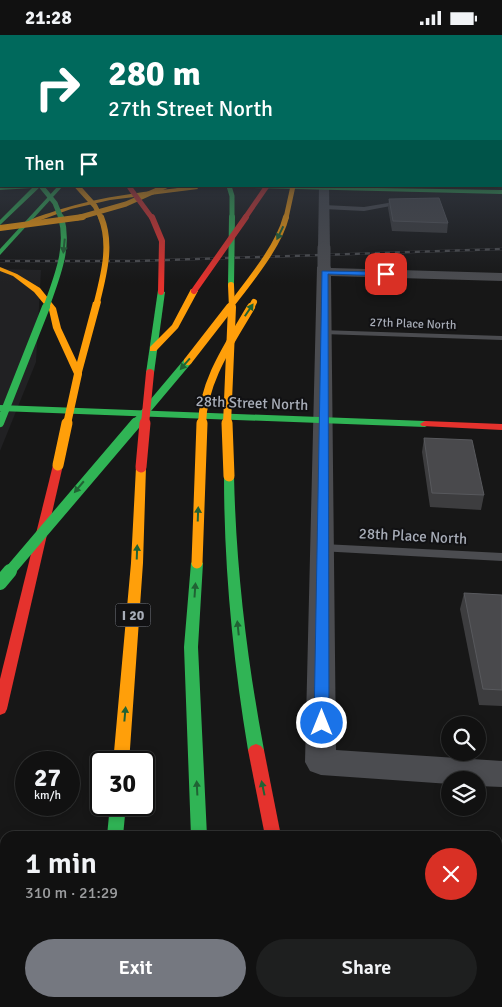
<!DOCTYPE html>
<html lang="en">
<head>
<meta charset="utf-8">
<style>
  body { margin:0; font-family:Signika,sans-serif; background:#1e1f1f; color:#f1f3f6; height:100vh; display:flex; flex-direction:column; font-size:19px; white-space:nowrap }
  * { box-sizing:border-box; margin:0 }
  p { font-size:16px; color:#9c9d9f }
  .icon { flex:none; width:28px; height:28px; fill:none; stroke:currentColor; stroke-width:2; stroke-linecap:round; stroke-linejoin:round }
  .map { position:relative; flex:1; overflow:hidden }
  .panel { position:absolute; left:0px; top:796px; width:502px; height:176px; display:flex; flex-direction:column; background:#111; border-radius:15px 15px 0 0; box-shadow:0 2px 8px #0003,0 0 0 1px #303131 }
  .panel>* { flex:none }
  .hud { position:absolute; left:0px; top:0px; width:502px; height:152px; box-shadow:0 2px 8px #0003,0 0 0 1px #303131; background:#00695c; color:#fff; overflow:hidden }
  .fabs { position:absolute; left:441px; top:681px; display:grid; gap:10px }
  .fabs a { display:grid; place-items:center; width:45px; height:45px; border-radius:50%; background:#111; box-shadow:0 2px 8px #0003,0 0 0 1px #303131; font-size:25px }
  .speed { position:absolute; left:15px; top:716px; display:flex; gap:10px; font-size:25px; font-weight:700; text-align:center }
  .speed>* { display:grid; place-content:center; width:65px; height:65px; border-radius:50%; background:#111; box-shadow:0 2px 8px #0003,0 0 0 1px #303131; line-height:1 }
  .speed small { font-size:12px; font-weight:400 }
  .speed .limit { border:2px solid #111; border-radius:8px; background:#fff; color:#111 }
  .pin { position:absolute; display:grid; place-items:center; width:42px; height:42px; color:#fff; margin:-21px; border-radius:10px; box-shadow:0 2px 8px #0006 }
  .me { position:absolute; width:55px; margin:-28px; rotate:0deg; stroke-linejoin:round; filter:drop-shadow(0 0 4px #0008) }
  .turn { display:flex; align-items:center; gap:18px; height:105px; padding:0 25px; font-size:22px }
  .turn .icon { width:65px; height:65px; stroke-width:2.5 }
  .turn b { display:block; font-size:35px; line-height:42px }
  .then { display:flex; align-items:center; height:48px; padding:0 25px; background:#0003; gap:10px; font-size:19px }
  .round { display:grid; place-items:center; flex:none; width:52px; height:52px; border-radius:26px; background:#1e1f1f }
  .head { display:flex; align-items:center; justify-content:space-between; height:85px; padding:0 25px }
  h1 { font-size:30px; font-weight:600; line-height:38px }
  .button { display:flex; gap:10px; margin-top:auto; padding:10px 25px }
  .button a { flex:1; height:58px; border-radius:30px; background:#757880; color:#fff; font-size:20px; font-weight:600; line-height:58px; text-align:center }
  .button a+a { background:#1e1f1f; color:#f1f3f6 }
  .status { display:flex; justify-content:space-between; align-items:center; height:35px; padding:0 25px; background:#111; direction:ltr }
  .status svg { height:14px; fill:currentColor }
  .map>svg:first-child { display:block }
  .built { fill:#212123 }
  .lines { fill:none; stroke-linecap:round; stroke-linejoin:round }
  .lane { fill:#4b4c50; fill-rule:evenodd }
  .street { fill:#4b4c50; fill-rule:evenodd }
  .fast { fill:#30b455; fill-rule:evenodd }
  .slow { fill:#ff9f0a; fill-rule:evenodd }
  .jam { fill:#e5322d; fill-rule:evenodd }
  .rail-casing { stroke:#4b4c4f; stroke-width:2.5 }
  .rail { stroke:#111113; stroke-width:2; stroke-dasharray:5; stroke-linecap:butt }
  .street-bridge { stroke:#4b4c50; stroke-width:13 }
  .fast-bridge-far4 { stroke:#30b455; stroke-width:5 }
  .fast-bridge-far3 { stroke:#30b455; stroke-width:6 }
  .fast-bridge-far2 { stroke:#30b455; stroke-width:8 }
  .fast-bridge-far1 { stroke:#30b455; stroke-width:11 }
  .fast-bridge { stroke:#30b455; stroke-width:14 }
  .slow-bridge-far3 { stroke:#ff9f0a; stroke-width:5 }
  .slow-bridge-far2 { stroke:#ff9f0a; stroke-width:6 }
  .slow-bridge-far1 { stroke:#ff9f0a; stroke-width:8 }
  .slow-bridge { stroke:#ff9f0a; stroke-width:11 }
  .jam-bridge-far3 { stroke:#e5322d; stroke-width:5 }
  .jam-bridge-far2 { stroke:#e5322d; stroke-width:6 }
  .jam-bridge-far1 { stroke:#e5322d; stroke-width:8 }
  .jam-bridge { stroke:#e5322d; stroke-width:11 }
  .wall { fill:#3d3d3f }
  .building { fill:#49494c; stroke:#58595d }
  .oneway { fill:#206234 }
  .route { fill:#1a73e8; stroke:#114b97 }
  .labels { text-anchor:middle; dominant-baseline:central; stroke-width:4; stroke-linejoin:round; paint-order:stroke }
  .far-street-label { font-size:12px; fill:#a8adb8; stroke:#111113 }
  .shield { fill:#111113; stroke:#7b7e86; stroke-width:1 }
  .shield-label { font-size:14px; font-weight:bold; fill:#a8adb8 }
  .street-label { font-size:15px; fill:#a8adb8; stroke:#111113 }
</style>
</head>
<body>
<div class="status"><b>21:28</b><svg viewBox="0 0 49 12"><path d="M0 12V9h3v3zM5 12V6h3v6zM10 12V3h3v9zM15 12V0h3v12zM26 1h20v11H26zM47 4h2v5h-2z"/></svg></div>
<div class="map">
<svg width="502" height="972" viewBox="0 0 502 972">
  <rect width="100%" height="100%" fill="#171717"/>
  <!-- built -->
  <polygon class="built" points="0,234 41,235 36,327 0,416"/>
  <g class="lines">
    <!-- lane -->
    <g class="lane">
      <polygon points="394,167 396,170 364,176 324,174 321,172 324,170 364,172"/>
      <polygon points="320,295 502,301 502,305 323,299 319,297"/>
      <polygon points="323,509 502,518 502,526 319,516 317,513 319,510"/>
    </g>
    <!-- street -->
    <g class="street">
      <polygon points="319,151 329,151 330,213 324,217 318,213"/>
      <polygon points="324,228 329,229 331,233 502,238 502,246 331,241 336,715 502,726 502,752 478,751 478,745 450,745 450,749 321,740 310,736 305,727 317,232"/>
    </g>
    <!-- fast -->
    <g class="fast">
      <rect x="0" y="121" width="1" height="3"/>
      <polygon points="0,151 41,151 0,190 0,185 32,153 0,155"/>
      <polygon points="58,151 63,151 0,220 0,214"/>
      <polygon points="178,151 244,151 176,154"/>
      <polygon points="251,151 502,155 502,159 253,153"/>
      <polygon points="158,255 165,257 154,338 150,341 146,338"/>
      <polygon points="0,370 425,386 430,389 425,392 0,376"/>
      <path d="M 229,438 L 234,441 C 236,533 247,624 264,715 L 261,719 L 256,721 L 251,719 L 248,715 C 233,624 224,533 224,441 Z"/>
      <polygon points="197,524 203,528 198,612 207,801 191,801 184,612 191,528"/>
      <polygon points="110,770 126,770 123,801 107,801"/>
      <polygon points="301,968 321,968 322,972 302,972"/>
    </g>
    <!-- slow -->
    <g class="slow">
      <path d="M 196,151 L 198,154 L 110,165 L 71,174 L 30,189 L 25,188 C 34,182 47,179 58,175 C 102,161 149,156 196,151 Z"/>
      <polygon points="0,232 17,239 40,253 56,273 61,293 77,327 93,267 100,265 101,267 81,341 75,341 74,339 53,293 49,275 34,257 13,241 0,236"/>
      <polygon points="191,254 198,256 178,293 156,316 150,316 150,312 172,290"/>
      <polygon points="141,429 146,432 143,528 129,728 113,728 131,528 136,432"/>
      <rect x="200" y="968" width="20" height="4"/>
    </g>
    <!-- jam -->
    <g class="jam">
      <polygon points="425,386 502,389 502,395 422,391 420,389"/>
      <polygon points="58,427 63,430 7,674 5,678 0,680 0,644 53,430"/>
      <polygon points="256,709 261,711 264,715 281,801 265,801 248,715 251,711"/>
      <rect x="95" y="968" width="20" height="4"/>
    </g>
    <defs>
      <polyline id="rail" points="0,226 136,226 502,214"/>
    </defs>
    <!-- rail casing -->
    <use href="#rail" class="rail-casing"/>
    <!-- rail -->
    <use href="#rail" class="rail"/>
    <!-- street-bridge -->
    <polyline class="street-bridge" points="324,213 324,232"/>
    <!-- fast-bridge-far4 -->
    <g class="fast-bridge-far4">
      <polyline points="41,151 55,168 61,183"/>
      <polyline points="229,151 232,161 232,183"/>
    </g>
    <!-- fast-bridge-far3 -->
    <g class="fast-bridge-far3">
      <polyline points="231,250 232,182"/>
      <path d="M 46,273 C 56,244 70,213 61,182"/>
    </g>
    <!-- fast-bridge-far2 -->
    <g class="fast-bridge-far2">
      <polyline points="0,388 46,272"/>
      <polyline points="135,389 188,326"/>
    </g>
    <!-- fast-bridge-far1 -->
    <polyline class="fast-bridge-far1" points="9,537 136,388"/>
    <!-- fast-bridge -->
    <polyline class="fast-bridge" points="0,548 10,536"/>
    <!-- slow-bridge-far3 -->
    <g class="slow-bridge-far3">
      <polyline points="77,151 95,171 101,183"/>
      <polyline points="77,183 126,169 166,151"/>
      <polyline points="286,183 293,151"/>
    </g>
    <!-- slow-bridge-far2 -->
    <g class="slow-bridge-far2">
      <polyline points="0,193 83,182"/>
      <polyline points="231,250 232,273"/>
      <path d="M 97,267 C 104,239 112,209 101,182"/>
      <path d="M 229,273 C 248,248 279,211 286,182"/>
      <polyline points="251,273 254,267"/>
    </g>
    <!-- slow-bridge-far1 -->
    <g class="slow-bridge-far1">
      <polyline points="188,326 230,272"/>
      <polyline points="67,389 78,339"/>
      <path d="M 202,389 C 203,346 230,308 251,272"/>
      <polyline points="227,389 232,272"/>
    </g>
    <!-- slow-bridge -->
    <g class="slow-bridge">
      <polyline points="227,388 229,441"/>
      <polyline points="58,430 67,388"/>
      <polyline points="197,528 202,388"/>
    </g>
    <!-- jam-bridge-far3 -->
    <g class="jam-bridge-far3">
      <polyline points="130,153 152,183"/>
      <polyline points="245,183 267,151"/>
    </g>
    <!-- jam-bridge-far2 -->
    <g class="jam-bridge-far2">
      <polyline points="152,182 162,206 161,257"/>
      <polyline points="194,256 246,182"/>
    </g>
    <!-- jam-bridge-far1 -->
    <polyline class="jam-bridge-far1" points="145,389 150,338"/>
    <!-- jam-bridge -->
    <polyline class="jam-bridge" points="141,432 145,388"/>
  </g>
  <!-- wall -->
  <g class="wall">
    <polygon points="389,164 448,188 447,198 392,196 388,173"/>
    <polygon points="424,403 484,460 481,475 430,472 422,417"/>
    <polygon points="464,558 502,560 502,671 479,670 460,574"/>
  </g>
  <!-- building -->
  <g class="building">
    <polygon points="439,163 448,188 393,186 389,164"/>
    <polygon points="424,403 472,405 484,460 432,458"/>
    <polygon points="464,558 502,560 502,655 483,654"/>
  </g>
  <!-- one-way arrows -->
  <defs><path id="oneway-solid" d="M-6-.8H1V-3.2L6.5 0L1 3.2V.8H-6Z" transform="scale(1.25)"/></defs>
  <g class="oneway">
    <use href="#oneway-solid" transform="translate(280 198) rotate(116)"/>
    <use href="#oneway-solid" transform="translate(64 211) rotate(96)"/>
    <use href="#oneway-solid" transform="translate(249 275) rotate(-56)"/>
    <use href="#oneway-solid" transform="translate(185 329) rotate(131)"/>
    <use href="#oneway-solid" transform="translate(79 452) rotate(130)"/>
    <use href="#oneway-solid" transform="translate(198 479) rotate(-88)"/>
    <use href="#oneway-solid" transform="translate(137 517) rotate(-88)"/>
    <use href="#oneway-solid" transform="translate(195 555) rotate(-86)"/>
    <use href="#oneway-solid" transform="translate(238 593) rotate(-96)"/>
    <use href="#oneway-solid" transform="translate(125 679) rotate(-85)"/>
    <use href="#oneway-solid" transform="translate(197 753) rotate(-93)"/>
    <use href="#oneway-solid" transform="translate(263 753) rotate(-102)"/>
  </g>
  <!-- sky -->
  <linearGradient id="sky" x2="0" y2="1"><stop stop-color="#0d0d0d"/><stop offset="0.45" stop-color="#363c47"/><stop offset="1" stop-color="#363c47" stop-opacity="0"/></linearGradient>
  <rect width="502" height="248" fill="url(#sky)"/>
  <!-- route -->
  <polygon class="route" points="322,236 386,237 389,239 386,241 328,239 329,688 327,692 322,694 316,692 314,688"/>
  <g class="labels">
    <!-- far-street labels -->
    <g class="far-street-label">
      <text transform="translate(413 289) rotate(2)">27th Place North</text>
    </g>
    <!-- shield labels -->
    <rect class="shield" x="115.5" y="568.5" width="35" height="23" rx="4"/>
    <g class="shield-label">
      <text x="133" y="580">I 20</text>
    </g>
    <!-- street labels -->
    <g class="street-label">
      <text transform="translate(252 368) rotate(2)">28th Street North</text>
      <text transform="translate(413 501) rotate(3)">28th Place North</text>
    </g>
  </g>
</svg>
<div class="fabs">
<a><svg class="icon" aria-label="search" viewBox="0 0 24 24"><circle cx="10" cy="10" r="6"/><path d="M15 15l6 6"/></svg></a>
<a><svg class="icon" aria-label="layers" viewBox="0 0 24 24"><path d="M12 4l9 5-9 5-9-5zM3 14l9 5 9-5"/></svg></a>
</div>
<div class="speed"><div>27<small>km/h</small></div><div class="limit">30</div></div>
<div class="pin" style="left:386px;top:239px;background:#d93025"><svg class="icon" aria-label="arrive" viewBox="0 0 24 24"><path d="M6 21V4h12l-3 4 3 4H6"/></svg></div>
<svg class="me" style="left:322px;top:688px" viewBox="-20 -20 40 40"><circle r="17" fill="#1a73e8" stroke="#fff" stroke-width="3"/><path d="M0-11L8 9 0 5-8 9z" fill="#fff"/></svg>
<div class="hud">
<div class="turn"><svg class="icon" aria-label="right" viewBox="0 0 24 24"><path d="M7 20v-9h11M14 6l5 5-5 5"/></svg><div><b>280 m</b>27th Street North</div></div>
<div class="then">Then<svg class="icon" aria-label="arrive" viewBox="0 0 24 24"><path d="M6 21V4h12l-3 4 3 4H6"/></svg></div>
</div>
<section class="panel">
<div class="head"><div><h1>1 min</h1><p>310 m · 21:29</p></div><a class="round" style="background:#d93025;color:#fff"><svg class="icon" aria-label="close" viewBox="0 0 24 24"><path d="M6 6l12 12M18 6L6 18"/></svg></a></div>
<div class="button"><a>Exit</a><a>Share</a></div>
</section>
</div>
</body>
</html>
